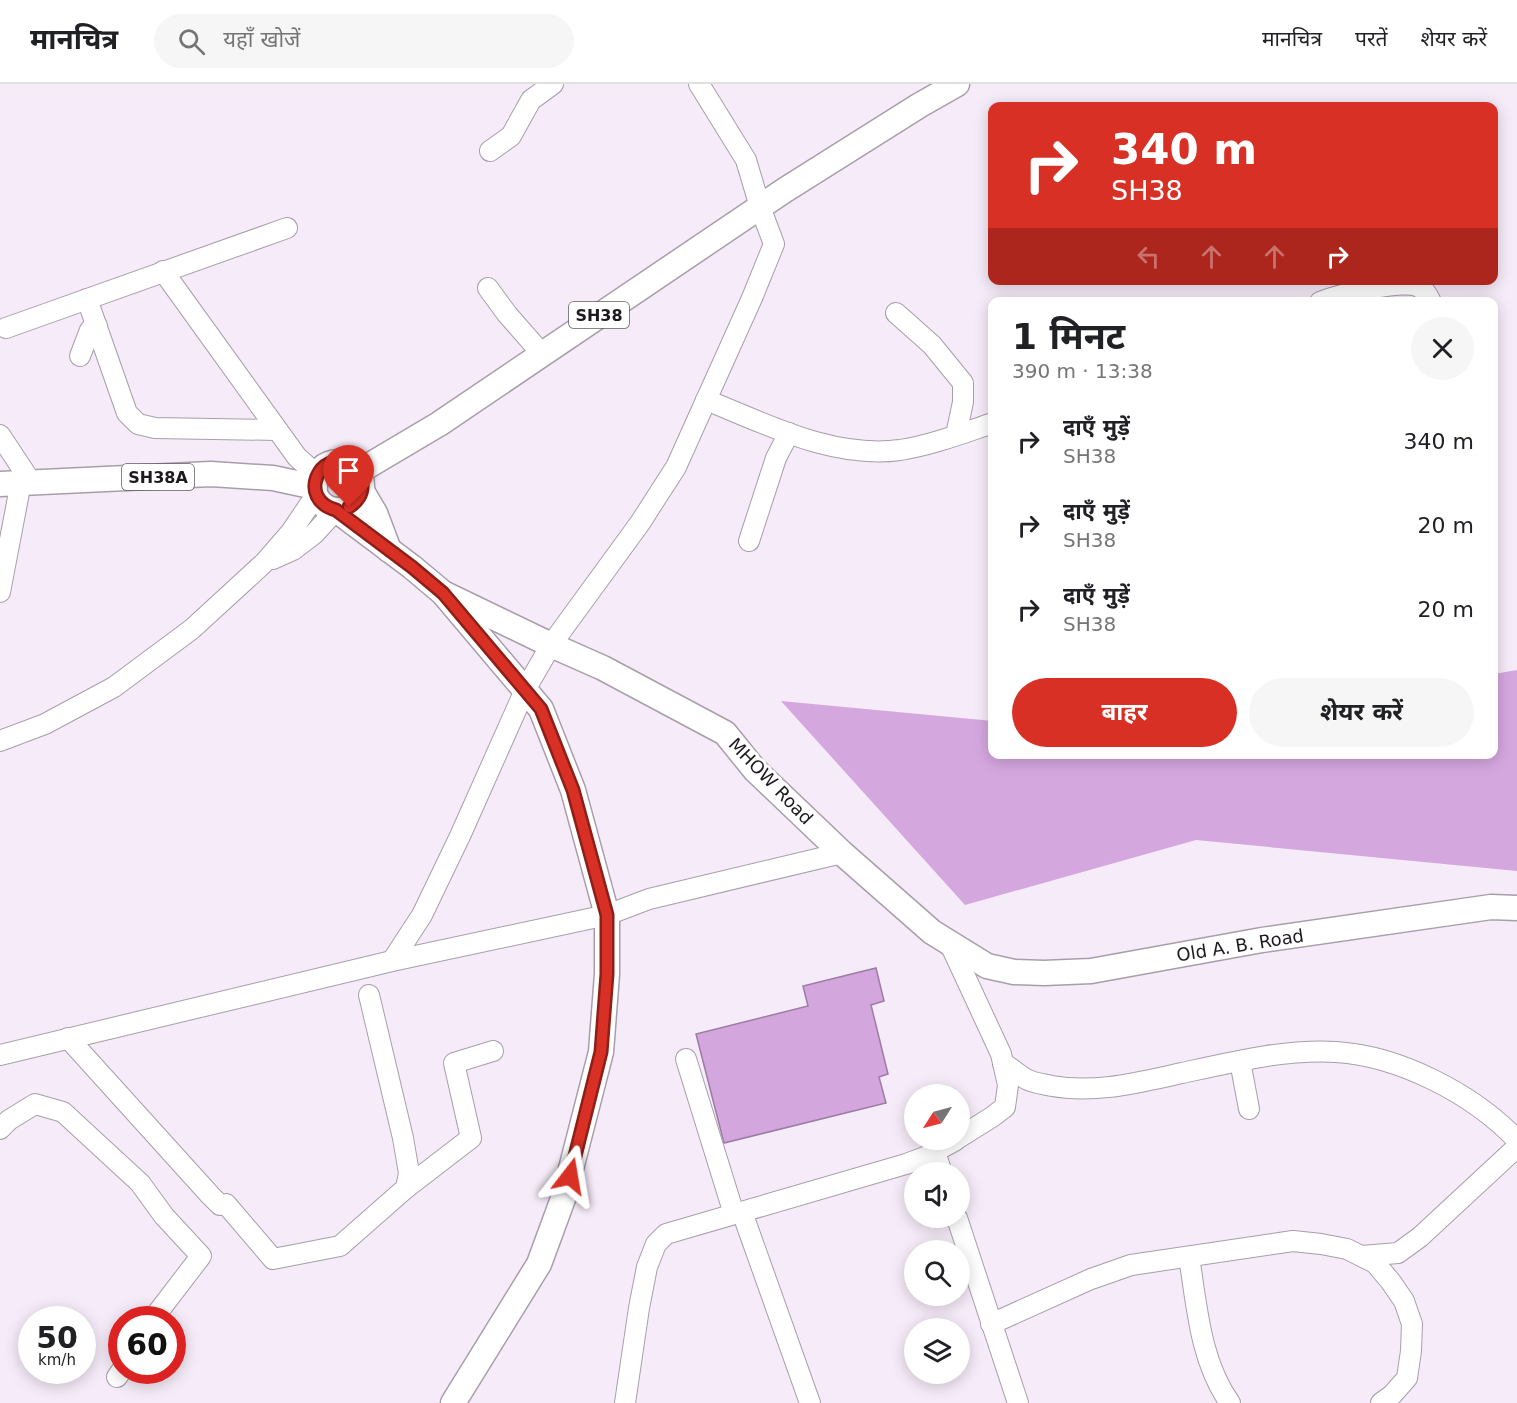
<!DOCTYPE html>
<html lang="hi">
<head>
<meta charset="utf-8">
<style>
  body { margin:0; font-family:"DejaVu Sans","Noto Sans Devanagari",sans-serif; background:#f6f6f6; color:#202124; height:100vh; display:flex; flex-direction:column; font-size:22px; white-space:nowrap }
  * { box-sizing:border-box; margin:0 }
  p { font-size:20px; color:#757577 }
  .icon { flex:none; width:33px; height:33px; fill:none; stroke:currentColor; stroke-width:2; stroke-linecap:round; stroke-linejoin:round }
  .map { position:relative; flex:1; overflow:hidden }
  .panel { position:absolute; left:988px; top:213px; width:510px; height:462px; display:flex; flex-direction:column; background:#fff; border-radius:12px; box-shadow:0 3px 15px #0003 }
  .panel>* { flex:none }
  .guide { position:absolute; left:988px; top:18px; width:510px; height:183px; border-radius:12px; box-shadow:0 3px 15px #0003; background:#d93025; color:#fff; overflow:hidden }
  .needle { width:39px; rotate:234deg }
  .controls { position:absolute; left:904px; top:1000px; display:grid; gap:12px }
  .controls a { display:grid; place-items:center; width:66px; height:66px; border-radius:50%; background:#fff; box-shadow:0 3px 15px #0003; font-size:30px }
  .speed { position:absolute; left:18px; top:1222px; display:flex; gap:12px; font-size:30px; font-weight:700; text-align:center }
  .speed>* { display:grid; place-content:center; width:78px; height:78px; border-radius:50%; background:#fff; box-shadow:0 3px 15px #0003; line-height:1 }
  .speed small { font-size:15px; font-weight:400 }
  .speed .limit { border:9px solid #d22; background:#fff; color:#111 }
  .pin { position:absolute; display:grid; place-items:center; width:51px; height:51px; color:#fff; margin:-62px -26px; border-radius:50% 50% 50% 0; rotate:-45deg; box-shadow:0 0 6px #0007 }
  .pin .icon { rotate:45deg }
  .me { position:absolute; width:66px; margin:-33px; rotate:14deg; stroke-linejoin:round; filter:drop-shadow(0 0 4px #0008) }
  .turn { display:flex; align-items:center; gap:21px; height:126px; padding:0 24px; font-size:27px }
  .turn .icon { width:78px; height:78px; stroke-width:2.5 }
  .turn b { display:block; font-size:42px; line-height:51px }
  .lanes { display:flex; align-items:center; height:57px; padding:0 24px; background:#0003; justify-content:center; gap:30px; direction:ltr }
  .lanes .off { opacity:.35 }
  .round { display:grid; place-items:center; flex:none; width:63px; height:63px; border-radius:32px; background:#f6f6f6 }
  .overview { display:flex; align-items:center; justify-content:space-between; height:102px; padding:0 24px }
  h1 { font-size:36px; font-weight:700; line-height:45px }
  .action { display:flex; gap:12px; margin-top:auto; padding:12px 24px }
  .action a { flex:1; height:69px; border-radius:36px; background:#d93025; color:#fff; font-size:24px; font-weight:700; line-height:69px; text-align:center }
  .action a+a { background:#f6f6f6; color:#202124 }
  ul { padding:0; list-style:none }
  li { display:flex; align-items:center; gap:18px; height:84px; padding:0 24px }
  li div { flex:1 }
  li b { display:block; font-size:22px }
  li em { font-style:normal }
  header { display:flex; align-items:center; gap:36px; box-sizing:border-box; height:84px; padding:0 30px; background:#fff; border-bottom:2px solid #e0e0e0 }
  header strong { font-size:28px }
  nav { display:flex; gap:33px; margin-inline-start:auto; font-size:21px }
  .search { width:420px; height:54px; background:#f6f6f6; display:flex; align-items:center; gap:15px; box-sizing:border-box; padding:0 21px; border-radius:33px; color:#757577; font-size:22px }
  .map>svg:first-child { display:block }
  .forest { fill:#d5a7df }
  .water { fill:#d3a6dd; stroke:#9c7ca4; stroke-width:1.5 }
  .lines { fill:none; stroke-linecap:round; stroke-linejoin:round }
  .minor-casing { stroke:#a89eaa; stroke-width:22 }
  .major-casing { stroke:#a89eaa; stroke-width:27 }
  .minor { stroke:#fff; stroke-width:20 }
  .major { stroke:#fff; stroke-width:24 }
  .route-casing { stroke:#8d1f18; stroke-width:15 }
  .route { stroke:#d93025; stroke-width:10 }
  .labels { text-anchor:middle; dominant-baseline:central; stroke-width:6; stroke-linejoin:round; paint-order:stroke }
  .shield { fill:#fff; stroke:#615e62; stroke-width:1.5 }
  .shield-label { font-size:16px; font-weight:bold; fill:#1d191e }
  .street-label { font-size:18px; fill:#1d191e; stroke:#fff }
</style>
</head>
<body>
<header>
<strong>मानचित्र</strong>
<div class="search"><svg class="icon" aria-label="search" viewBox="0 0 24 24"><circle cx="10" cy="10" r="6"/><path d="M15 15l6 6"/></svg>यहाँ खोजें</div>
<nav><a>मानचित्र</a><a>परतें</a><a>शेयर करें</a></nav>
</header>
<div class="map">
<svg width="1517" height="1319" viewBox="0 0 1517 1319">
  <rect width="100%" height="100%" fill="#f6ebf8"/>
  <!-- forest -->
  <polygon class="forest" points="1517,586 1517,787 1196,756 965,821 781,617 993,637 993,670 1494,670 1494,590"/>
  <!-- water -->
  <polygon class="water" points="876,884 884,917 871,921 888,990 879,993 886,1019 724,1059 696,950 808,922 803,902"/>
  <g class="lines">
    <defs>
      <g id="minor">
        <polyline points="490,67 511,52 531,16 553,0"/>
        <polyline points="163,187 297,373 317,391"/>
        <polyline points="488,204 507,230 542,270"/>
        <polyline points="87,215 127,329 138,340 155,344 277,346"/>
        <path d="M 1320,218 C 1338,211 1402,195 1419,203 C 1425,206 1428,212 1431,218"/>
        <polyline points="896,229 932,261 963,299 963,318 956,351"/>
        <polyline points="6,244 287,144"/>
        <polyline points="80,272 90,246 97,242"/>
        <path d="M 706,316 C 767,340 832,375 900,366 C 932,361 963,349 993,339"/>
        <polyline points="0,351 31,398"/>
        <polyline points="749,457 776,374 789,349"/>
        <polyline points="273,475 293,466 314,450 336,426"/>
        <polyline points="0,508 21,398"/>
        <polyline points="0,657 45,640 114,603 192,545 265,478 291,448 316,411"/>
        <polyline points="950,860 1001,970 1008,1001 1005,1023 992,1033 960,1053"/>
        <polyline points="392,877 422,831 460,752 525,606 551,561 640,439 676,383 752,214 774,160 760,123 746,76 699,0"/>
        <polyline points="68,954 210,1111 220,1121 226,1120 273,1175 340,1162 406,1104 409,1089 403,1054 369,911"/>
        <polyline points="0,971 392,877 607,831 649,815 842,769"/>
        <polyline points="686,975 734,1130"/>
        <polyline points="1240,977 1249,1025"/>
        <path d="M 1003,979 C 1011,984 1018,990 1026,995 C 1033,999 1043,1000 1052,1002 C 1096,1010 1140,998 1182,989 C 1232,978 1285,965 1336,968 C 1400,972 1473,1010 1517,1056"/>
        <polyline points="0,1045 9,1036 35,1020 63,1028 140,1099 164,1132 201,1172 152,1236"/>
        <polyline points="935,1068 942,1089"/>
        <polyline points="406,1104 471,1054 454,979 493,967"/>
        <polyline points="742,1128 810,1319"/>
        <polyline points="957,1134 1018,1319"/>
        <polyline points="1362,1172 1398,1169 1420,1153 1517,1063"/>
        <path d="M 1189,1173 C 1197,1222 1200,1277 1230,1319"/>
        <polyline points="991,1240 1091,1195 1131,1181 1293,1157 1321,1160 1347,1165 1375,1179 1391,1198 1404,1217 1412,1240 1411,1267 1407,1294 1392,1311 1381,1319"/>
        <polyline points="117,1293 122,1286"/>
        <polyline points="625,1319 639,1224 647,1183 656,1160 666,1150 906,1080 925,1073 956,1056"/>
      </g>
      <g id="major">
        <circle cx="338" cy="402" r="24"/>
        <polyline points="358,388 439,340 785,106 920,21 957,0"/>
        <polyline points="0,400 211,390 273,394 315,403"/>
        <polyline points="362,407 375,429 389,466"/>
        <polyline points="336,426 412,483 443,509 541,625 573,706 607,831 607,890 601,968 564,1112 539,1180 453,1319"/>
        <polyline points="443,509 551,561 603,584 725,649 755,686 842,769 932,848 987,882 1014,888 1044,889 1091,887 1262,856 1491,823 1517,824"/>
      </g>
    </defs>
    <!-- minor casing -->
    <use href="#minor" class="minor-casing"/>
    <!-- major casing -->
    <use href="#major" class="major-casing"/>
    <!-- minor -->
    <use href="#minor" class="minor"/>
    <!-- major -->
    <use href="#major" class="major"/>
  </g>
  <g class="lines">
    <defs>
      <path id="route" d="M 349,423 C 357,418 363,410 362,400 C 361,392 357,385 350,381 C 320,364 296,415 336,426 L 412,483 L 443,509 L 541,625 L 573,706 L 607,831 L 607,890 L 601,968 L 570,1092"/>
    </defs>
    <!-- route casing -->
    <use href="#route" class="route-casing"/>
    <!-- route -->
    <use href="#route" class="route"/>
  </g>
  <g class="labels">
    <!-- shield labels -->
    <g class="shield">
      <rect x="569" y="218" width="60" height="26" rx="4.5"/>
      <rect x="122" y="380" width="72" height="26" rx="4.5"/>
    </g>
    <g class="shield-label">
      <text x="599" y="231">SH38</text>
      <text x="158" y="393">SH38A</text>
    </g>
    <!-- street labels -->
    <g class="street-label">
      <text transform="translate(771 697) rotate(46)">MHOW Road</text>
      <text transform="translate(1240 861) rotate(-9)">Old A. B. Road</text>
    </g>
  </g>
</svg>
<div class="controls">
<a><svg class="needle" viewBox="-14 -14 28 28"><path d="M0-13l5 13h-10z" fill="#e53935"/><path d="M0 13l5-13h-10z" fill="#757577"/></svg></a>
<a><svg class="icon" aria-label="sound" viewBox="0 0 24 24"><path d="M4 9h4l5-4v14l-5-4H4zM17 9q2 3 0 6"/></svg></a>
<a><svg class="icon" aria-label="search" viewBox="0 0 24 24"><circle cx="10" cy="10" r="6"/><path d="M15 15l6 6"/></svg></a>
<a><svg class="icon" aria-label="layers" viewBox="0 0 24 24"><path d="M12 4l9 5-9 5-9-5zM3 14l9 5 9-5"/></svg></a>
</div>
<div class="speed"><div>50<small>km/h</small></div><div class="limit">60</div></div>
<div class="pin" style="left:349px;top:423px;background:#d93025"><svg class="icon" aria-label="arrive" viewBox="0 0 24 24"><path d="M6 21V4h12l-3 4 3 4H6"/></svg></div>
<svg class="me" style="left:570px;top:1092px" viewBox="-20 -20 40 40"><path d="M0-17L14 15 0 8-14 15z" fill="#d93025" stroke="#fff" stroke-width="4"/></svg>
<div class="guide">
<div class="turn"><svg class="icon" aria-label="right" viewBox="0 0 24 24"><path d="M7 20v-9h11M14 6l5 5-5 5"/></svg><div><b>340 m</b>SH38</div></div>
<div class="lanes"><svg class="icon off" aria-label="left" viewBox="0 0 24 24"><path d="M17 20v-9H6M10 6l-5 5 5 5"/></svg><svg class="icon off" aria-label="ahead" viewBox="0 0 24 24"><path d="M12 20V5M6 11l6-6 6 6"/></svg><svg class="icon off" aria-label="ahead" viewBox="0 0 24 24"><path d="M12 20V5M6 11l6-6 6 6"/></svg><svg class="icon" aria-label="right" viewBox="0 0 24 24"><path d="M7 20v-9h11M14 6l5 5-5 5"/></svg></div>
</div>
<section class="panel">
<div class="overview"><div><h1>1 मिनट</h1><p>390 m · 13:38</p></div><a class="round"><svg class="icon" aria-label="close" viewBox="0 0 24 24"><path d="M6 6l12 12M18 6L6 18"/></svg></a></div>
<ul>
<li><svg class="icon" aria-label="right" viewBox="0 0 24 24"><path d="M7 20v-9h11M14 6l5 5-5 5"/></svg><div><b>दाएँ मुड़ें</b><p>SH38</p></div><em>340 m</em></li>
<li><svg class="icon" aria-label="right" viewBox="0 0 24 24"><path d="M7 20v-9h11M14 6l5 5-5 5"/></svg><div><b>दाएँ मुड़ें</b><p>SH38</p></div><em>20 m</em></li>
<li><svg class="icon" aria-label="right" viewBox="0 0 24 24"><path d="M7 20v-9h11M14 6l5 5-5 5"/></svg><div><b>दाएँ मुड़ें</b><p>SH38</p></div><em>20 m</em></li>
</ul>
<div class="action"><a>बाहर</a><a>शेयर करें</a></div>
</section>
</div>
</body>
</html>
